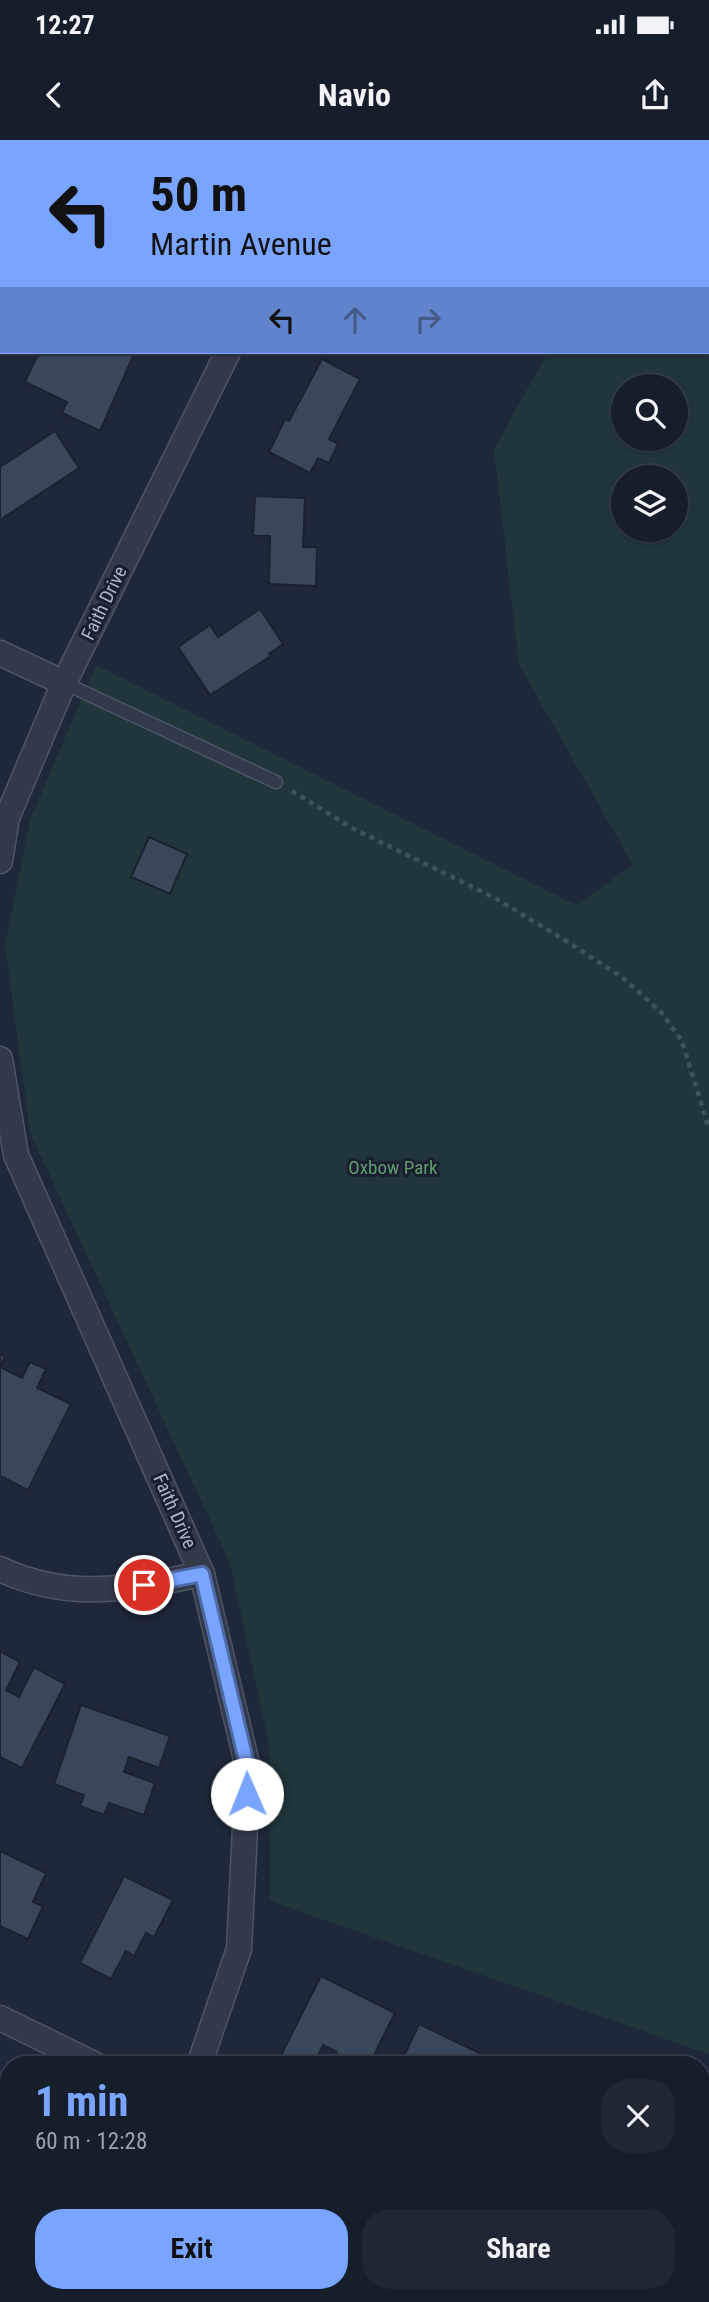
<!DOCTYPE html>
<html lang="en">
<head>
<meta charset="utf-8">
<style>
  body { margin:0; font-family:"Roboto Condensed",sans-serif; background:#1f2734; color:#f1f3f6; height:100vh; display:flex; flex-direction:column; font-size:26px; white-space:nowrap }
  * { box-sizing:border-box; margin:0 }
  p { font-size:23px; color:#9ea2a9 }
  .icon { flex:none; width:38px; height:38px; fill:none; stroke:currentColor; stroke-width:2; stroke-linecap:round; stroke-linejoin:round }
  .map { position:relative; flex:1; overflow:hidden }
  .details { position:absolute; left:0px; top:1916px; width:710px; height:247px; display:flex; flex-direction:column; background:#161e2c; border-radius:28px 28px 0 0; box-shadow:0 2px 5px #0004,0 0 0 2px #353c48 }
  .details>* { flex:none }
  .guide { position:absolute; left:0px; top:0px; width:710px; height:214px; box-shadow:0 2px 5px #0004,0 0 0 2px #353c48; background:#79a4ff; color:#111; overflow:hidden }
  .buttons { position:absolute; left:611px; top:234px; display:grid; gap:14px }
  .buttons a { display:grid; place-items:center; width:77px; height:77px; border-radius:50%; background:#161e2c; box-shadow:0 2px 5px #0004,0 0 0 2px #353c48; font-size:35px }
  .pin { position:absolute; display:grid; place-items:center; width:60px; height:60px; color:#fff; margin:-30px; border:4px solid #fff; border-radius:50%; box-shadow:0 2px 7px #0007 }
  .me { position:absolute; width:77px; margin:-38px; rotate:359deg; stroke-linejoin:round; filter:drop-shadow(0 0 5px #0008) }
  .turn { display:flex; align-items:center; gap:24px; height:147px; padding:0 35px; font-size:32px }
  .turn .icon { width:91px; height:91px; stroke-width:2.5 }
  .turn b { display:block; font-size:49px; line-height:60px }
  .lanes { display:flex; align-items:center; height:66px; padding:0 35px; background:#0003; justify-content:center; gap:35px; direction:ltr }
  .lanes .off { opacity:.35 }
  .round { display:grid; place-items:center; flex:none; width:74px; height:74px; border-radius:28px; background:#1f2734 }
  .headline { display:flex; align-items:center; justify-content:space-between; height:119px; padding:0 35px }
  h1 { font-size:42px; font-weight:700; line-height:52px; color:#79a4ff }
  .button { display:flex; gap:14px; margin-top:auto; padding:14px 35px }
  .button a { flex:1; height:80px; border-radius:28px; background:#79a4ff; color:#111; font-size:28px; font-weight:700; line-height:80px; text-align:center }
  .button a+a { background:#1f2734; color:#f1f3f6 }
  .status { display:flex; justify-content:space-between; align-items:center; height:49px; padding:0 35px; background:#161e2c; direction:ltr }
  .status svg { height:19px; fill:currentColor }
  header { display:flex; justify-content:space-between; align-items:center; height:91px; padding:0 35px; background:#161e2c; font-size:32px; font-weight:700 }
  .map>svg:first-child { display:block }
  .green { fill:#20363b; fill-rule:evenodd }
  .building { fill:#3a465a; stroke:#1a2230; stroke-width:2 }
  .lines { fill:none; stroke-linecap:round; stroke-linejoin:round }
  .service-casing { stroke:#4c5565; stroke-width:15 }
  .minor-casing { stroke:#4c5565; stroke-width:27 }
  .path { stroke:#3e5358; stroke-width:4.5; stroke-dasharray:5 5; stroke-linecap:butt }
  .service { stroke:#323a4a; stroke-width:12 }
  .minor { stroke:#323a4a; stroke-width:24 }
  .route-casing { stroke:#4f6ba6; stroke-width:18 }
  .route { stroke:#79a4ff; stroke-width:12 }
  .labels { text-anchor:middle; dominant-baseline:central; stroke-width:6; stroke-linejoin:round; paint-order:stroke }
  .street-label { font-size:19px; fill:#acb5c7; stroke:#18202e }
  .park-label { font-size:19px; fill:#619972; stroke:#18202e }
</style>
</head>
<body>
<div class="status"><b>12:27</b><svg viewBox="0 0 49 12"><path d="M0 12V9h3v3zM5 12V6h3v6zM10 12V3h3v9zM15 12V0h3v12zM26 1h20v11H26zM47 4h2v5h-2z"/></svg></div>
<header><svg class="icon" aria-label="back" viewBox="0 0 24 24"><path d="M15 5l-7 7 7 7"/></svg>Navio<svg class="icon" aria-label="share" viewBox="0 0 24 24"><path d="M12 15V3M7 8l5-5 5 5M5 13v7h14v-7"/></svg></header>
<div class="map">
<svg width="709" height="2162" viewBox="0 0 709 2162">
  <rect width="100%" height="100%" fill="#1e283a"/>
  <!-- green -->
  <path class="green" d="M 709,0 L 709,1914 L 270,1761 L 270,1609 L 230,1423 L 30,993 L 5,805 L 30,680 L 96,525 L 576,765 L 633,725 L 519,525 L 494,309 L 548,212 L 709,212 L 709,2 L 707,2 ZM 623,247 L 676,247 L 676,299 L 623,299 ZM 623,338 L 676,338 L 676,390 L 623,390 Z"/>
  <!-- building -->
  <g class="building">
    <polygon points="39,212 135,212 100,291 62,273 67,262 25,242"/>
    <polygon points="322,219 360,239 329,299 338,304 329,323 318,318 310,333 269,312 285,279 289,281"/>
    <polygon points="55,291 79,328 0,380 0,327"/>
    <polygon points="255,356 305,358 303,407 317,407 316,446 269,444 270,396 253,396"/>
    <polygon points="260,469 283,504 269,514 271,516 210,555 178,507 210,485 218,497"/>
    <polygon points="149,697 187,714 170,754 131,737"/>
    <polygon points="0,1214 5,1217 0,1227 22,1238 30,1222 46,1229 37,1248 71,1264 28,1350 0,1336"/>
    <polygon points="0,1511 20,1522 6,1550 19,1557 34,1527 65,1544 22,1628 0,1617"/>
    <polygon points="81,1565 170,1596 159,1628 129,1617 124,1632 155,1643 144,1675 109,1663 104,1675 80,1666 84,1655 54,1644"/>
    <polygon points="0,1711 46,1733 33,1762 43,1766 28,1799 0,1786"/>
    <polygon points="124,1736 173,1760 154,1797 146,1793 134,1816 126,1811 111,1839 80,1823"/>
    <polygon points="321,1836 395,1873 369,1925 331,1925 337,1912 323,1905 313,1925 286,1925 278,1921"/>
    <polygon points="419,1884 496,1921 494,1925 400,1925"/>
    <polygon points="702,1969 709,1969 709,1993 702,1992"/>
    <polygon points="0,2002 9,2007 9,2067 0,2063 0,2046 7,2031 0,2027"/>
    <polygon points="190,2154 274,2154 270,2162 207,2162"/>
    <polygon points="307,2154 344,2154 342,2158 351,2162 304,2162"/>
    <polygon points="361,2154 399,2154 395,2162 357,2162"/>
  </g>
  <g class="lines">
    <defs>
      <polyline id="service" points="64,543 276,642"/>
      <g id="minor">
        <polyline points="332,2 332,0"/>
        <polyline points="0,513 64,543"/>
        <polyline points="0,721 7,678 64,543 228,212"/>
        <polyline points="0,919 16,1015 202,1434 248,1628 239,1809 199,1925"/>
        <path d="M 0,1429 C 70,1462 130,1448 202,1434"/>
        <polyline points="0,1878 96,1925"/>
        <polyline points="574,2154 603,2162"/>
        <polyline points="88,2162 92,2154"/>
      </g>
    </defs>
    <!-- service casing -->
    <use href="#service" class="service-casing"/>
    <!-- minor casing -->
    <use href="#minor" class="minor-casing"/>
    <!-- path -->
    <polyline class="path" points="292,651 352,688 493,757 560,797 623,838 661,872 682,901 709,989"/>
    <!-- service -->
    <use href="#service" class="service"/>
    <!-- minor -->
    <use href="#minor" class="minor"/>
  </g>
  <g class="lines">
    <defs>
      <polyline id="route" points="144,1445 202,1434 248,1629 247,1654"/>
    </defs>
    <!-- route casing -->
    <use href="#route" class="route-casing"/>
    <!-- route -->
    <use href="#route" class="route"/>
  </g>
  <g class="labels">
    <!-- street labels -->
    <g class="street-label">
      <text transform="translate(104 463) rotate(-64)">Faith Drive</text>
      <text transform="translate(175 1371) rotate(66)">Faith Drive</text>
    </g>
    <!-- park labels -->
    <g class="park-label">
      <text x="393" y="1027">Oxbow Park</text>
    </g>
  </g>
</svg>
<div class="buttons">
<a><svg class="icon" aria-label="search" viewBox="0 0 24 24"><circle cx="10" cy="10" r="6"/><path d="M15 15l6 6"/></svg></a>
<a><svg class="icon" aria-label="layers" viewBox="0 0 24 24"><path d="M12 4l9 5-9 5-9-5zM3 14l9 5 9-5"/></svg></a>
</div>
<div class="pin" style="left:144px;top:1445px;background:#d93025"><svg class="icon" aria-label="arrive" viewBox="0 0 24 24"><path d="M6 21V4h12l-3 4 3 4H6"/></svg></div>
<svg class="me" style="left:247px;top:1654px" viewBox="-20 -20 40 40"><circle r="19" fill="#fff"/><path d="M0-13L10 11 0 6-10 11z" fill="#79a4ff"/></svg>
<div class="guide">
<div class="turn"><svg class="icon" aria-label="left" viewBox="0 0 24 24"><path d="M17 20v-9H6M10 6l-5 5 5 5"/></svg><div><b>50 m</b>Martin Avenue</div></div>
<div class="lanes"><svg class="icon" aria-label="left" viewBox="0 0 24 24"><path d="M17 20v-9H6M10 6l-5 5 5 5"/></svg><svg class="icon off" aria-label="ahead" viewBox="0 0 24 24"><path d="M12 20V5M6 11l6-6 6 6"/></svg><svg class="icon off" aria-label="right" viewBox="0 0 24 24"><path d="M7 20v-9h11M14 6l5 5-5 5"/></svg></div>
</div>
<section class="details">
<div class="headline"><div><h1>1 min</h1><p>60 m · 12:28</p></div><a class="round"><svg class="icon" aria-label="close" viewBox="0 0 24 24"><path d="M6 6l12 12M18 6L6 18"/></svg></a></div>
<div class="button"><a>Exit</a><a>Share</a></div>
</section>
</div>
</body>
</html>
